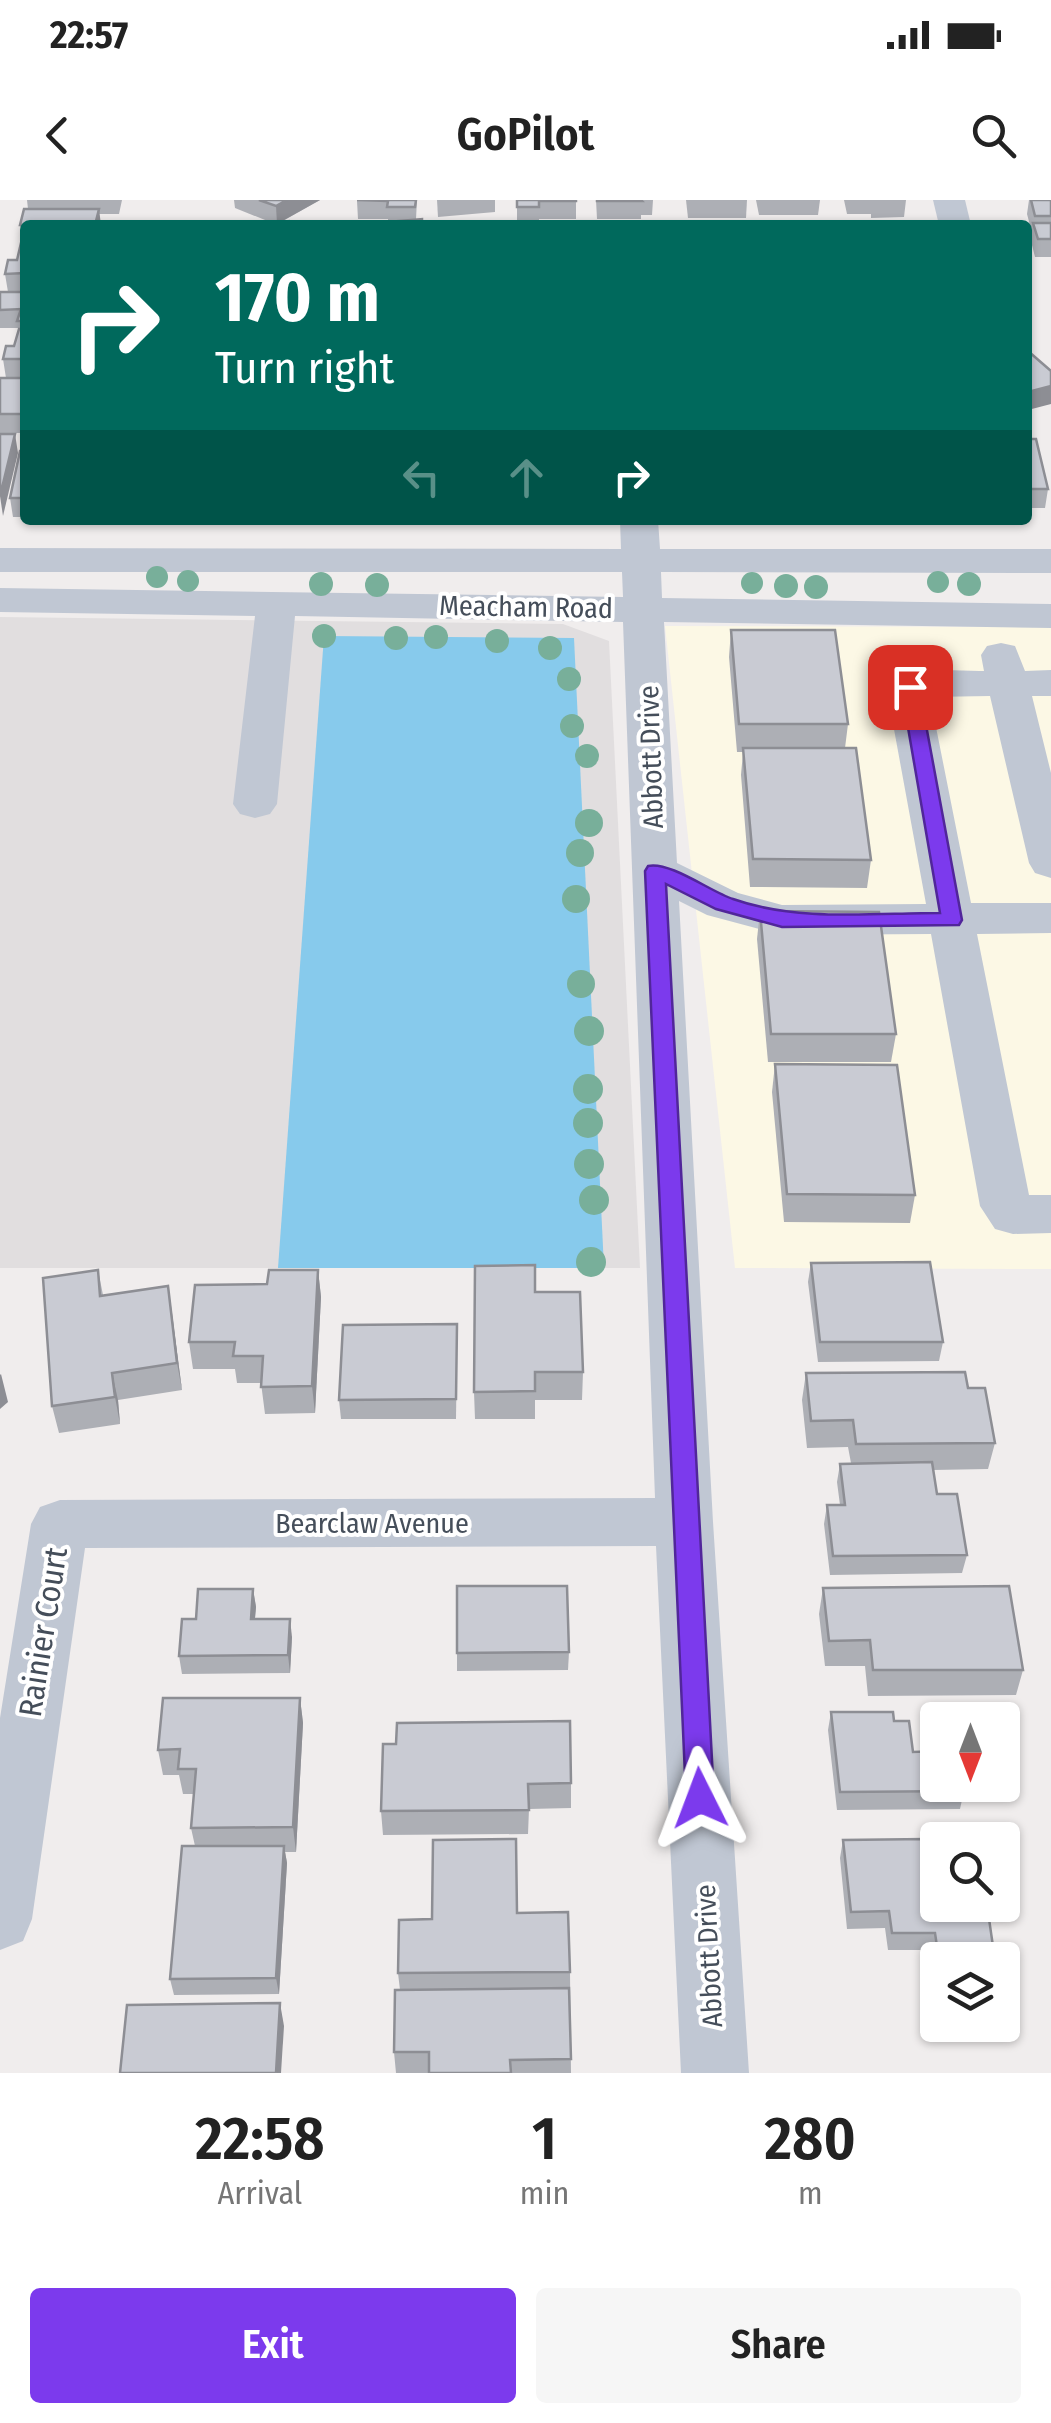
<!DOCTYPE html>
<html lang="en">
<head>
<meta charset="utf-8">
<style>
  body { margin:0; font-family:"Fira Sans Condensed",sans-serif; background:#f6f6f6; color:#222; height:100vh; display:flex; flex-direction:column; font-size:38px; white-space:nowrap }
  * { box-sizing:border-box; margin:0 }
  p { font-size:32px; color:#767676 }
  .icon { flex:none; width:55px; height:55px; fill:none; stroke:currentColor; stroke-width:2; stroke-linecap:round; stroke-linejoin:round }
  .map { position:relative; height:1873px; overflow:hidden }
  .details { display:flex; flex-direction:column; background:#fff; flex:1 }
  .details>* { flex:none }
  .hud { position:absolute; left:20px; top:20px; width:1012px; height:305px; border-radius:10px; box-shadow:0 2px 8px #0004; background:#00695c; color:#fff; overflow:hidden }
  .needle { width:65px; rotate:180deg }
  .controls { position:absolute; left:920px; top:1502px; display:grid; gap:20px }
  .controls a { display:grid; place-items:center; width:100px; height:100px; border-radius:10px; background:#fff; box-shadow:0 2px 8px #0004; font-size:50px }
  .pin { position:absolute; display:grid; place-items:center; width:85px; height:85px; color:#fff; margin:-42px; border-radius:20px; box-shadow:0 5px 15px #0006 }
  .me { position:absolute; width:110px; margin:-55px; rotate:357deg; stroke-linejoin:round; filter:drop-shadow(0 0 8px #0008) }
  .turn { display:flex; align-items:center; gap:35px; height:210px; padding:0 30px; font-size:45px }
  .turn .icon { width:130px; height:130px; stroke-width:2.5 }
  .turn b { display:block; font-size:70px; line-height:85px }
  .lanes { display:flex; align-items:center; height:95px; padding:0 30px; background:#0003; justify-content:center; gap:50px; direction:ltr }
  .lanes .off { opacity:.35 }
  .eta { display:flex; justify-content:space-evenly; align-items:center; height:170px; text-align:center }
  .eta b { font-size:60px; font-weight:600; line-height:70px }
  .action { display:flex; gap:20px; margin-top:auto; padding:20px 30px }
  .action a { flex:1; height:115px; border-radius:10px; background:#7c3aed; color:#fff; font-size:40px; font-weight:600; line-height:115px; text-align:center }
  .action a+a { background:#f6f6f6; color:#222 }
  .status { display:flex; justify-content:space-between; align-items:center; height:70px; padding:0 50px; background:#fff; direction:ltr }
  .status svg { height:28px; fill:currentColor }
  header { display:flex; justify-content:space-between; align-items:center; height:130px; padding:0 30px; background:#fff; font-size:45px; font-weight:600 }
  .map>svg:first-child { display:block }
  .commercial { fill:#fcf8e5 }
  .education { fill:#e1dedf }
  .water { fill:#87caec }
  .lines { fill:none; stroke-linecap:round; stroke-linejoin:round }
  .minor { fill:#c0c7d3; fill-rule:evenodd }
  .tree { fill:#78af9a }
  .wall { fill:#adafb5 }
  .shaded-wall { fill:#8d8e94 }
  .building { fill:#c9cbd3; stroke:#8d8e94; stroke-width:2.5 }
  .route { fill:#7c3aed; stroke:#51269a; stroke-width:2.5 }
  .labels { text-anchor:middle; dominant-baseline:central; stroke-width:8; stroke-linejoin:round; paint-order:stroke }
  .street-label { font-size:28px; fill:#454e5a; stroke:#fff }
  .near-street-label { font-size:32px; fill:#454e5a; stroke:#fff }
</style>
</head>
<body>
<div class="status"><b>22:57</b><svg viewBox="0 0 49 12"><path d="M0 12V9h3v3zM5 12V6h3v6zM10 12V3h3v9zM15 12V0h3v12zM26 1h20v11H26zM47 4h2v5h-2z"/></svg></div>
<header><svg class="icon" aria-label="back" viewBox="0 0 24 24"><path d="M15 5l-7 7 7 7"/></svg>GoPilot<svg class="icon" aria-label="search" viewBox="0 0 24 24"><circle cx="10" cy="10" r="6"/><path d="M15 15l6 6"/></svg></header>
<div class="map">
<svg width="1051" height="1873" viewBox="0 0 1051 1873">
  <rect width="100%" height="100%" fill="#f0eded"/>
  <!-- commercial -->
  <polygon class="commercial" points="665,426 1051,427 1051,1069 735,1068"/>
  <!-- education -->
  <polygon class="education" points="0,417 563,424 609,441 640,1068 0,1068"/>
  <!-- water -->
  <polygon class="water" points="324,436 574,438 604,1068 278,1068"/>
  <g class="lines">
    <!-- minor -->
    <g class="minor">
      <polygon points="933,0 965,0 971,25 939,25"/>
      <path d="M 620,320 L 658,320 L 660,349 L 1051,349 L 1051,373 L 661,372 L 662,398 L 1051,404 L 1051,428 L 664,422 L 677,663 L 738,693 L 782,705 L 926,704 L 887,491 C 907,462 953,472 984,471 L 981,455 L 987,446 L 1001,443 L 1015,446 L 1025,471 L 1051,470 L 1051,496 L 1032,496 L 1051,573 L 1051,678 L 1035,673 L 1029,663 L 990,496 L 930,497 L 971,703 L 1051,703 L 1051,733 L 977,734 L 1029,995 L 1051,995 L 1051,1033 L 1013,1034 L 995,1029 L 980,1006 L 931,734 L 782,735 L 707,715 L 679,701 L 713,1322 L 749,1873 L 681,1873 L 656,1346 L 85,1348 L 32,1719 L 23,1741 L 0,1750 L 0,1518 L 31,1324 L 40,1307 L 60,1300 L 655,1298 L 623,422 L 295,416 L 277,604 L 270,614 L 255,618 L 240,614 L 233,604 L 255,416 L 0,412 L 0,388 L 623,397 L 622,372 L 0,372 L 0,348 L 621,349 Z"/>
    </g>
  </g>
  <!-- trees -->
  <g class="tree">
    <circle cx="157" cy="377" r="11"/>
    <circle cx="188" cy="381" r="11"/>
    <circle cx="938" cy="382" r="11"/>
    <circle cx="321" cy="384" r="12"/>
    <circle cx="969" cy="384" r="12"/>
    <circle cx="752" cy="383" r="11"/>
    <circle cx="377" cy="385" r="12"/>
    <circle cx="786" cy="386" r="12"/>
    <circle cx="816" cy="387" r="12"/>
    <circle cx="324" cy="436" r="12"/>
    <circle cx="436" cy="437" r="12"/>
    <circle cx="396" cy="438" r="12"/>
    <circle cx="497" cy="441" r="12"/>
    <circle cx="550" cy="448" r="12"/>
    <circle cx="569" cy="479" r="12"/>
    <circle cx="572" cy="526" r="12"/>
    <circle cx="587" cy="556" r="12"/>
    <circle cx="589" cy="623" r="14"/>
    <circle cx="580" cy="653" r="14"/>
    <circle cx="576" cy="699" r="14"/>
    <circle cx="581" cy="784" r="14"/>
    <circle cx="589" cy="831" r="15"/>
    <circle cx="588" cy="889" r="15"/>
    <circle cx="588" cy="923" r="15"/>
    <circle cx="589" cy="964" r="15"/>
    <circle cx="594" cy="1000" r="15"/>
    <circle cx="591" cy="1062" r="15"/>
  </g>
  <!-- wall -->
  <g class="wall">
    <polygon points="27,0 122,0 119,14 99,14 101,25 25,25 25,43 23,43 20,25 28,9"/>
    <polygon points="234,0 320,0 281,22 275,24 235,8"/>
    <polygon points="417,0 416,19 388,22 388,19 358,19 357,1"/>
    <polygon points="437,0 495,0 495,12 438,17"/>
    <polygon points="517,0 576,0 576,19 539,19 539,25 517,25"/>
    <polygon points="596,0 653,0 652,15 641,15 641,19 597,19"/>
    <polygon points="686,0 747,0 746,18 688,18"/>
    <polygon points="756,0 820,0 818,15 759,15"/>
    <polygon points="844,0 906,0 904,17 871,18 871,14 847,14"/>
    <polygon points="1029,0 1051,0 1051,57 1035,57 1031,41 1032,33 1027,14"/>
    <polygon points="25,43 25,92 8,92 5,74 17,60"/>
    <polygon points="0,92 25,92 25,233 0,233 0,178 6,178 3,159 14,146 19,129 18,128 0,128"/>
    <polygon points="1028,239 1048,289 1045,308 1029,308 1028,315"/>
    <polygon points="25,251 25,317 13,317 10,298"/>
    <polygon points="731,430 848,524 845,548 871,660 867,688 750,687 741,575 743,552 737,552 729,457"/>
    <polygon points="760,711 896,834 891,862 768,862 757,739"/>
    <polygon points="775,864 915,995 910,1023 784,1022 772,892"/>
    <polygon points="811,1063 943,1142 939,1161 818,1162 808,1082"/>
    <polygon points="98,1070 103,1095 168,1086 182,1190 118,1200 120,1224 59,1233 52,1206"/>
    <polygon points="318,1070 321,1097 315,1213 265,1214 261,1183 237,1183 235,1169 193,1169 189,1142 267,1084"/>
    <polygon points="535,1092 583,1172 582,1200 535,1200 535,1219 475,1219 474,1192"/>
    <polygon points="457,1143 456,1219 341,1219 339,1200"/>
    <polygon points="806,1173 968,1188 995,1243 988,1269 933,1270 937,1294 967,1355 962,1373 830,1375 824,1324 827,1305 840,1305 837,1282 840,1264 851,1263 848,1247 807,1248 802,1200"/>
    <polygon points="823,1388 1023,1470 1016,1495 868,1496 865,1466 825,1466 819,1414"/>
    <polygon points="253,1389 256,1407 255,1419 292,1437 290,1473 182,1474 179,1456 196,1419"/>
    <polygon points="569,1452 568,1470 457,1471 457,1453"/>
    <polygon points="300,1498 303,1523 296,1652 285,1652 287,1663 279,1794 174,1795 170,1779 195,1646 191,1628 194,1594 183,1594 179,1575 163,1575 158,1550"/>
    <polygon points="831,1512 894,1521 913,1552 964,1591 960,1609 837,1610 828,1530"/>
    <polygon points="383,1544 571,1583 571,1608 529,1609 528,1634 383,1635 381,1611"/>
    <polygon points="843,1640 929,1661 995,1760 938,1760 936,1791 931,1750 888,1750 885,1728 847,1729 840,1658"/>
    <polygon points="517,1713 570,1772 571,1873 396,1873 394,1852 400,1790 398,1773 432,1719"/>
  </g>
  <!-- shaded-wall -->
  <g class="shaded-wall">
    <polygon points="287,0 320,0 277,24 276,6"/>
    <polygon points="99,9 101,25 95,25"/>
    <polygon points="1051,186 1051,204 1028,210 1028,192"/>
    <polygon points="15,234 18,253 3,316 0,296"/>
    <polygon points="318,1070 321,1097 315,1213 312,1186"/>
    <polygon points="168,1086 172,1113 182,1190 177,1163"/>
    <polygon points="112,1173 118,1200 120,1224 115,1197"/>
    <polygon points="1,1174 8,1202 0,1209 0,1175"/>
    <polygon points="253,1389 256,1407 253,1437 251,1419"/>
    <polygon points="290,1419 292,1437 290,1473 288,1455"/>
    <polygon points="300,1498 303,1523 296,1652 293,1627"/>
    <polygon points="284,1646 287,1663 279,1794 276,1778"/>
    <polygon points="280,1803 284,1826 281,1873 276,1873"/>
  </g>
  <!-- building -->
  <g class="building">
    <polygon points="259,0 287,0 276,6"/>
    <polygon points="357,0 416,0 415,7 387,7 388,1"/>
    <polygon points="517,0 576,0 576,1 539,1 539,7 517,7"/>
    <polygon points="597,0 641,0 642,1 597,1"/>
    <polygon points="1031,0 1051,0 1051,16 1035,16"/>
    <polygon points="24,9 99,9 95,25 20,25"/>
    <polygon points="422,19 422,25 364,25 364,24"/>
    <polygon points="289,21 292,25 267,25"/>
    <polygon points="1033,23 1051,23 1051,39 1038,39"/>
    <polygon points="21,43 25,43 25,73 5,74 8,60 17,60"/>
    <polygon points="0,92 25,92 25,121 17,121 21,109 0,110"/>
    <polygon points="19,129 25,129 25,159 3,159 6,146 14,146"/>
    <polygon points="1028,151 1051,171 1051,186 1028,192"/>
    <rect x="0" y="178" width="25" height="36"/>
    <polygon points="0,234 15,234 0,296"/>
    <polygon points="1028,239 1036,239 1048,289 1028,289 1030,299 1028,299"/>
    <polygon points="20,251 25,251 25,298 10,298"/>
    <polygon points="731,430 835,430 848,524 739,524"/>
    <polygon points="743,548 856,548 871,660 753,659"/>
    <polygon points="760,711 879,712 896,834 771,834"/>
    <polygon points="775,864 897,865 915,995 787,994"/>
    <polygon points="930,1062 943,1142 820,1142 811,1063"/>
    <polygon points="535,1065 535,1092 580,1092 583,1172 535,1172 535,1191 474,1192 475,1066"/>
    <polygon points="98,1070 100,1096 168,1086 177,1163 112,1173 115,1197 52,1206 43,1078"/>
    <polygon points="269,1070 318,1070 312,1186 261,1187 263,1156 233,1156 235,1142 189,1142 195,1085 267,1084"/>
    <polygon points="457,1124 456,1199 339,1200 343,1125"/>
    <polygon points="965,1172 968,1188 985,1188 995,1243 856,1244 853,1220 811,1221 806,1173"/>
    <polygon points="932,1262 937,1294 957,1294 967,1355 833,1356 827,1305 845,1305 840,1264"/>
    <polygon points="457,1386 567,1386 569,1452 457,1453"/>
    <polygon points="1009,1386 1023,1470 873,1470 870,1440 829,1441 823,1388"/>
    <polygon points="198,1389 253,1389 251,1419 290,1419 288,1455 179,1456 182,1419 196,1419"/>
    <polygon points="163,1498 300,1498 293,1627 191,1628 196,1569 178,1569 180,1549 158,1550"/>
    <polygon points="831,1512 893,1512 894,1521 909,1521 913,1552 938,1551 938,1585 963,1585 964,1591 840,1592"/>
    <polygon points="570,1521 571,1583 528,1584 529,1610 381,1611 383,1544 396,1544 397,1523"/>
    <polygon points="516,1639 517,1713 568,1712 570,1772 398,1773 399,1720 432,1719 433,1640"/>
    <polygon points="926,1639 929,1661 938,1661 938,1705 987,1705 995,1760 939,1760 935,1733 892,1733 889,1711 851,1712 843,1640"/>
    <polygon points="182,1646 284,1646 276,1778 170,1779"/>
    <polygon points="569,1788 571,1859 510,1860 511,1873 429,1873 429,1852 394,1852 395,1790"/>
    <polygon points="280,1803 276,1873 120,1873 127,1805"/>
  </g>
  <!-- route -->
  <path class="route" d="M 910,481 L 919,487 L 962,720 L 959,725 L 782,727 L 716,709 L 666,684 L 714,1598 L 710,1607 L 700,1610 L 690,1607 L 686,1598 L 645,671 L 648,666 C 670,661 711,692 733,699 C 798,722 872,713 940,713 L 901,487 Z"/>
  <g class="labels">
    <!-- street labels -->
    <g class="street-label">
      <text transform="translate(526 407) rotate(1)">Meacham Road</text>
      <text transform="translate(651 557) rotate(-92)">Abbott Drive</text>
      <text x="372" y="1323">Bearclaw Avenue</text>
      <text transform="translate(709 1756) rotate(-93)">Abbott Drive</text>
    </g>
    <!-- near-street labels -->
    <g class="near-street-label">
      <text transform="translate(43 1432) rotate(-81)">Rainier Court</text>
    </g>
  </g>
</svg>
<div class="controls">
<a><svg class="needle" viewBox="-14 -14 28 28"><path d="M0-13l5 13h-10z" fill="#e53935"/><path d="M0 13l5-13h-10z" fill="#767676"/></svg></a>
<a><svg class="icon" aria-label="search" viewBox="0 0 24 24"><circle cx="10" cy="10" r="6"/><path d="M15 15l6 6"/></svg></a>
<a><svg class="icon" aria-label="layers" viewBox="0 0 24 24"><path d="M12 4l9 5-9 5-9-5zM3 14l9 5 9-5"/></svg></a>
</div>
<div class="pin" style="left:910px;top:487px;background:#d93025"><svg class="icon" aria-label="arrive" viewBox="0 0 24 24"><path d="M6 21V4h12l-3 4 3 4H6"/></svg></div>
<svg class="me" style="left:700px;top:1598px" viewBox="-20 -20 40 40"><path d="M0-17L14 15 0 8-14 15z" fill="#7c3aed" stroke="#fff" stroke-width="4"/></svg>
<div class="hud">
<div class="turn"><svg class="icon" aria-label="right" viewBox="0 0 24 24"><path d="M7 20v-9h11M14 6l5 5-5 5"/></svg><div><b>170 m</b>Turn right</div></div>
<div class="lanes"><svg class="icon off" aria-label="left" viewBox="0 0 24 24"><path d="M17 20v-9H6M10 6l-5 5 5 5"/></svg><svg class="icon off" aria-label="ahead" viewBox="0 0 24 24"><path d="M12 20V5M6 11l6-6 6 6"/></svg><svg class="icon" aria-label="right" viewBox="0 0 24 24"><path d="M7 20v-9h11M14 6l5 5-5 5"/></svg></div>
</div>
</div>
<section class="details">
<div class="eta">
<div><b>22:58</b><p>Arrival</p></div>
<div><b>1</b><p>min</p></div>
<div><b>280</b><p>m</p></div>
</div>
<div class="action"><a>Exit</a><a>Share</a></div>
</section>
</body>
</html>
